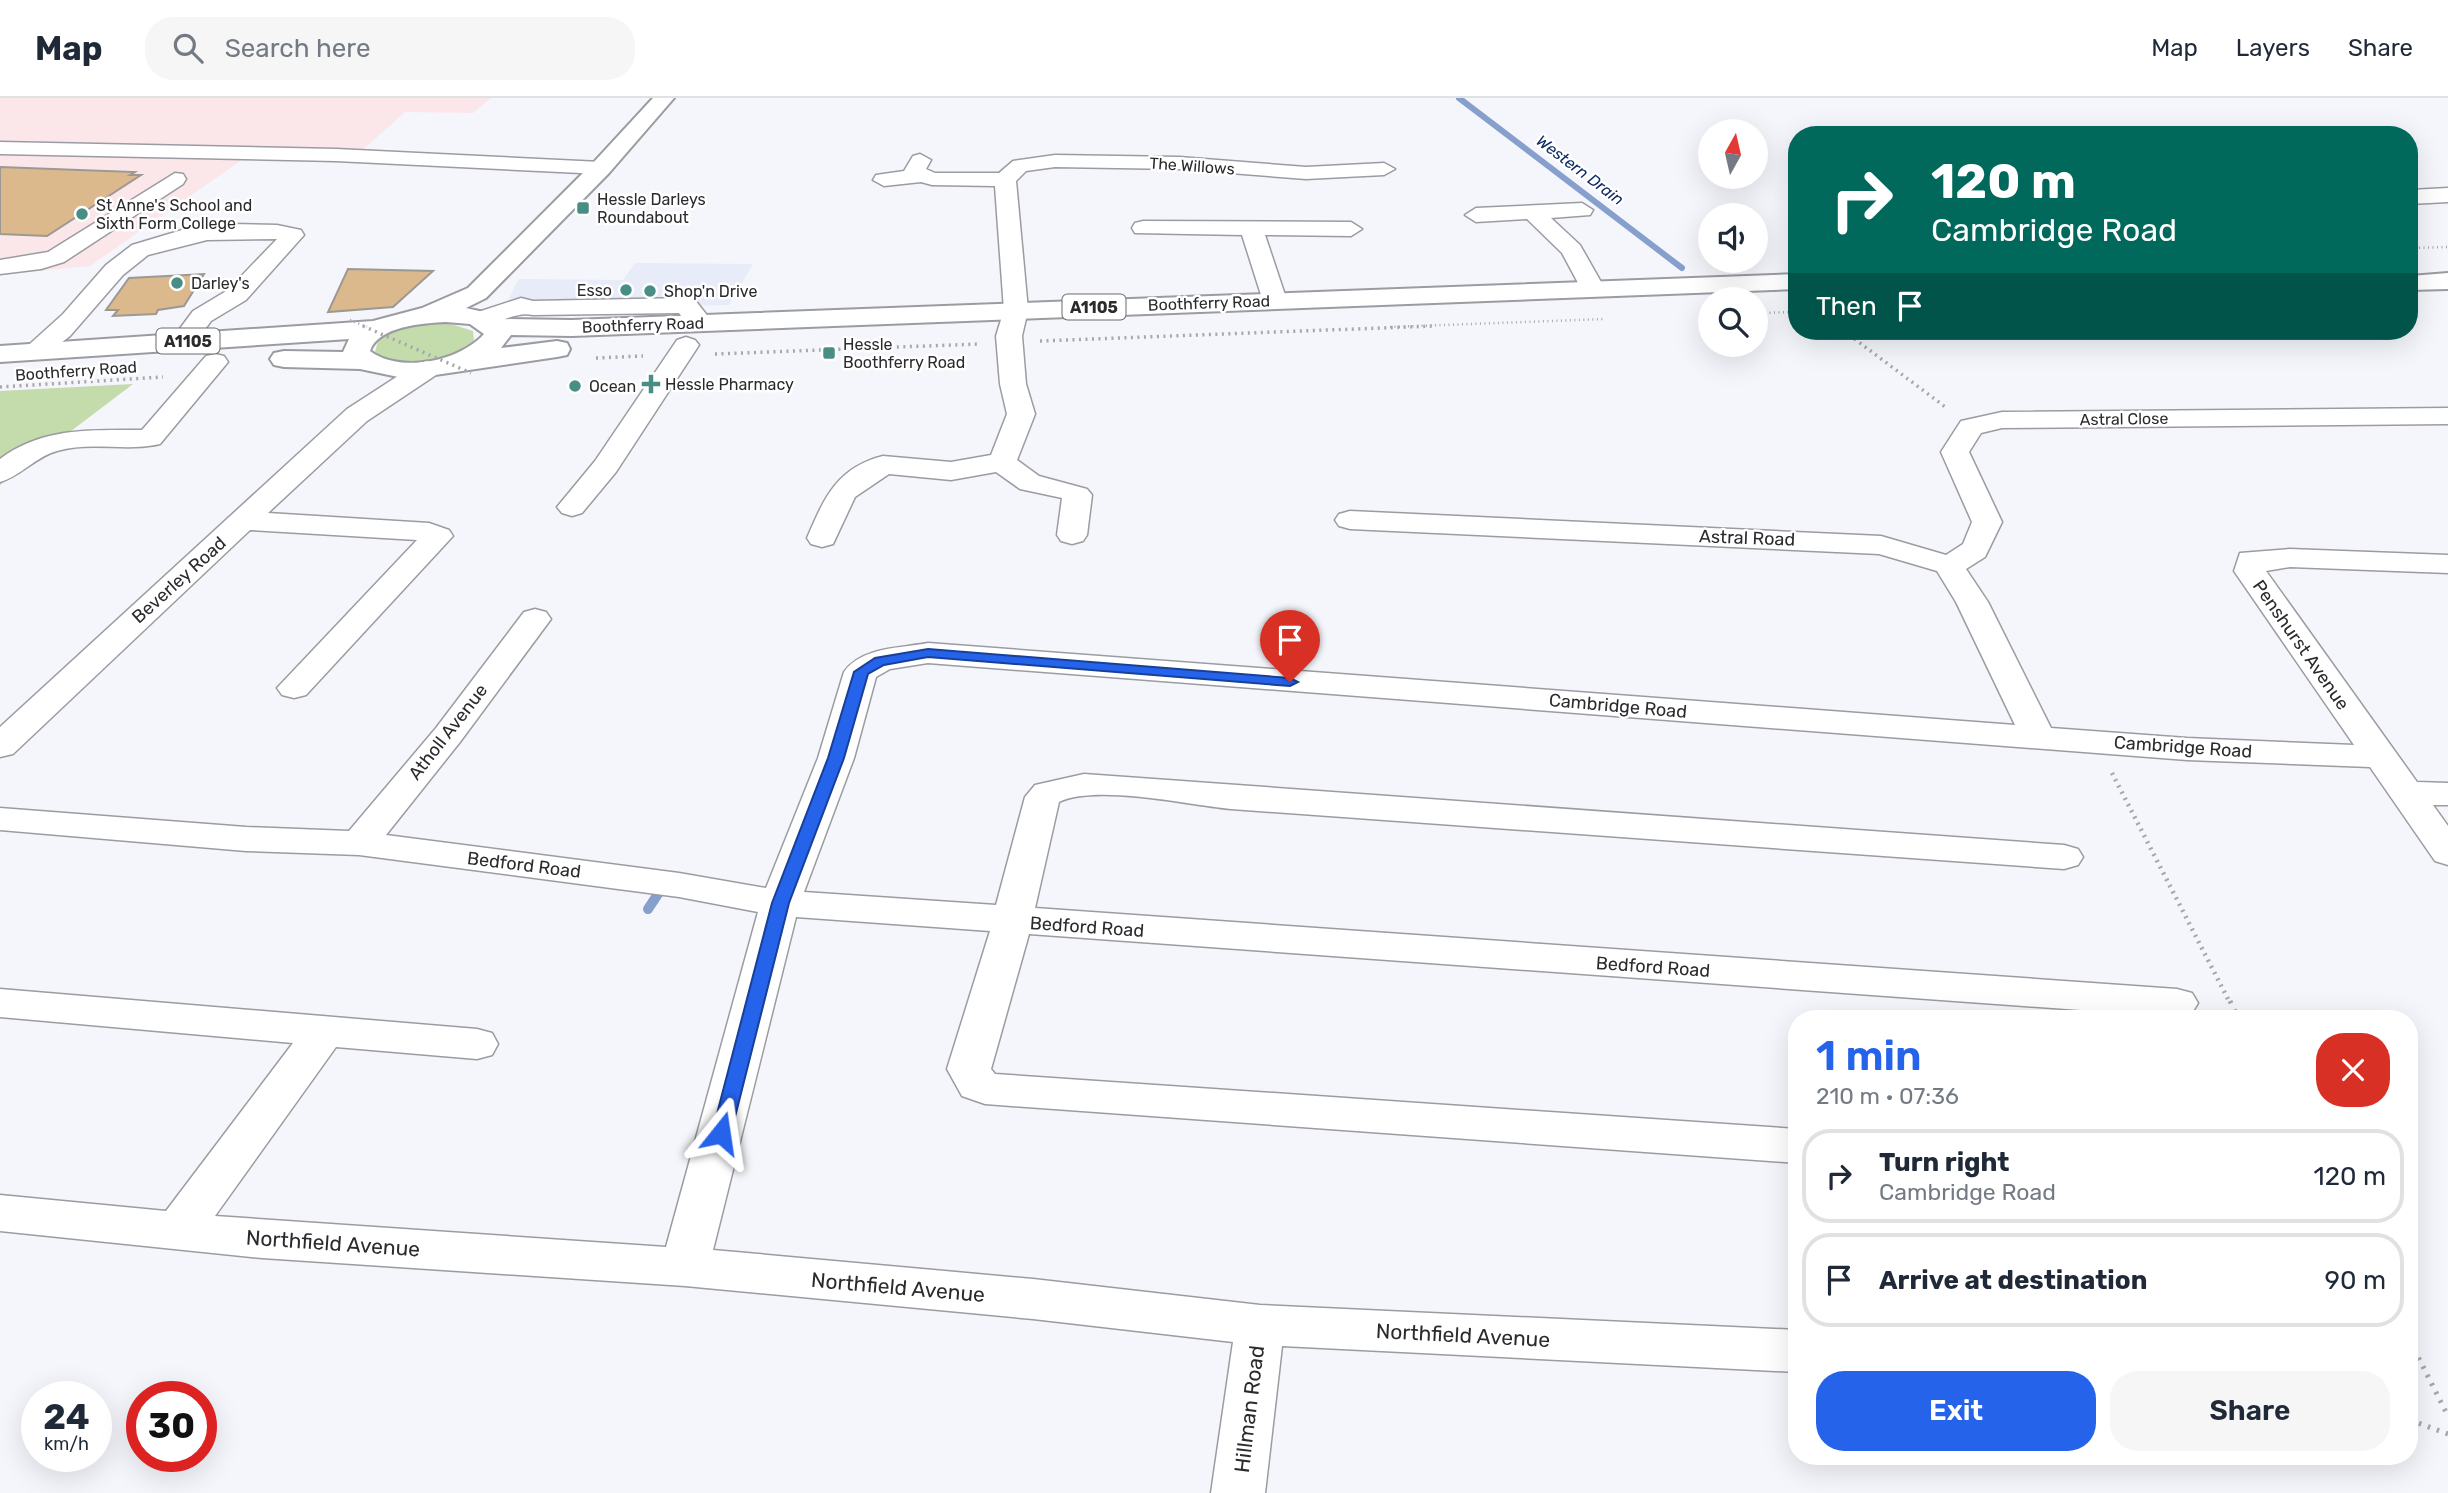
<!DOCTYPE html>
<html lang="en">
<head>
<meta charset="utf-8">
<style>
  body { margin:0; font-family:Rubik,sans-serif; background:#f6f6f7; color:#1f2937; height:100vh; display:flex; flex-direction:column; font-size:26px; white-space:nowrap }
  * { box-sizing:border-box; margin:0 }
  p { font-size:23px; color:#747a83 }
  .icon { flex:none; width:38px; height:38px; fill:none; stroke:currentColor; stroke-width:2; stroke-linecap:round; stroke-linejoin:round }
  .map { position:relative; flex:1; overflow:hidden }
  .details { position:absolute; left:1788px; top:912px; width:630px; height:455px; display:flex; flex-direction:column; background:#fff; border-radius:28px; box-shadow:0 7px 28px #0002 }
  .details>* { flex:none }
  .hud { position:absolute; left:1788px; top:28px; width:630px; height:214px; border-radius:28px; box-shadow:0 7px 28px #0002; background:#00695c; color:#fff; overflow:hidden }
  .needle { width:46px; rotate:8deg }
  .buttons { position:absolute; left:1698px; top:21px; display:grid; gap:14px }
  .buttons a { display:grid; place-items:center; width:70px; height:70px; border-radius:50%; background:#fff; box-shadow:0 7px 28px #0002; font-size:35px }
  .speed { position:absolute; left:21px; top:1283px; display:flex; gap:14px; font-size:35px; font-weight:700; text-align:center }
  .speed>* { display:grid; place-content:center; width:91px; height:91px; border-radius:50%; background:#fff; box-shadow:0 7px 28px #0002; line-height:1 }
  .speed small { font-size:18px; font-weight:400 }
  .speed .limit { border:10px solid #d22; background:#fff; color:#111 }
  .pin { position:absolute; display:grid; place-items:center; width:60px; height:60px; color:#fff; margin:-72px -30px; border-radius:50% 50% 50% 0; rotate:-45deg; box-shadow:0 0 7px #0007 }
  .pin .icon { rotate:45deg }
  .me { position:absolute; width:77px; margin:-38px; rotate:15deg; stroke-linejoin:round; filter:drop-shadow(0 0 5px #0008) }
  .turn { display:flex; align-items:center; gap:24px; height:147px; padding:0 28px; font-size:32px }
  .turn .icon { width:91px; height:91px; stroke-width:2.5 }
  .turn b { display:block; font-size:49px; line-height:60px }
  .then { display:flex; align-items:center; height:66px; padding:0 28px; background:#0003; gap:14px; font-size:26px }
  .round { display:grid; place-items:center; flex:none; width:74px; height:74px; border-radius:28px; background:#f6f6f7 }
  .headline { display:flex; align-items:center; justify-content:space-between; height:119px; padding:0 28px }
  h1 { font-size:42px; font-weight:600; line-height:52px; color:#2563eb }
  .primary-button { display:flex; gap:14px; margin-top:auto; padding:14px 28px }
  .primary-button a { flex:1; height:80px; border-radius:28px; background:#2563eb; color:#fff; font-size:28px; font-weight:600; line-height:80px; text-align:center }
  .primary-button a+a { background:#f6f6f7; color:#1f2937 }
  ul { padding:0; list-style:none }
  li { display:flex; align-items:center; gap:21px; height:94px; margin:0 14px 10px; padding:0 14px; border:4px solid #e0e1e3; border-radius:28px }
  li div { flex:1 }
  li b { display:block; font-size:26px }
  li em { font-style:normal }
  header { display:flex; align-items:center; gap:42px; box-sizing:border-box; height:98px; padding:0 35px; background:#fff; border-bottom:2px solid #e0e1e3 }
  header strong { font-size:33px }
  nav { display:flex; gap:38px; margin-inline-start:auto; font-size:24px }
  .search { width:490px; height:63px; background:#f6f6f7; display:flex; align-items:center; gap:18px; box-sizing:border-box; padding:0 24px; border-radius:28px; color:#747a83; font-size:26px }
  .map>svg:first-child { display:block }
  .built { fill:#e8ebf8 }
  .education { fill:#fbe6ea }
  .green { fill:#c4dbac }
  .lines { fill:none; stroke-linecap:round; stroke-linejoin:round }
  .stream-far1 { stroke:#869fcc; stroke-width:6 }
  .stream { stroke:#869fcc; stroke-width:10 }
  .building { fill:#dcb98c; stroke:#9c9894; stroke-width:2 }
  .minor-casing { stroke:#9b9ca2; stroke-width:3 }
  .major-casing { stroke:#9b9ca2; stroke-width:4 }
  .path-far3 { stroke:#a5a7ab; stroke-width:2.5; stroke-dasharray:1 3.5; stroke-linecap:butt }
  .path-far2 { stroke:#a5a7ab; stroke-width:3.5; stroke-dasharray:2 4.5; stroke-linecap:butt }
  .path-far1 { stroke:#a5a7ab; stroke-width:4.5; stroke-dasharray:2 5; stroke-linecap:butt }
  .path { stroke:#a5a7ab; stroke-width:5; stroke-dasharray:2.5 7; stroke-linecap:butt }
  .minor { fill:#fff; fill-rule:evenodd }
  .major { fill:#fff; fill-rule:evenodd }
  .path-bridge-far1 { stroke:#a5a7ab; stroke-width:2.5; stroke-dasharray:1 3.5; stroke-linecap:butt }
  .path-bridge { stroke:#a5a7ab; stroke-width:3.5; stroke-dasharray:2 4.5; stroke-linecap:butt }
  .route { fill:#2563eb; stroke:#184099; stroke-width:2 }
  .poi-dot { fill:#498e85; stroke:#fff; stroke-width:2.5 }
  .labels { text-anchor:middle; dominant-baseline:central; stroke-width:5; stroke-linejoin:round; paint-order:stroke }
  .far-street-label { font-size:16px; fill:#2b2b2e; stroke:#fff }
  .far-water-label { font-size:16px; font-style:italic; fill:#112c63; stroke:#fff }
  .far-poi-label { font-size:16px; fill:#2b2b2e; stroke:#fff; text-anchor:start }
  .shield { fill:#fff; stroke:#6b6b6d; stroke-width:2 }
  .shield-label { font-size:16px; font-weight:bold; fill:#2b2b2e }
  .street-label { font-size:18px; fill:#2b2b2e; stroke:#fff }
  .near-street-label { font-size:21px; fill:#2b2b2e; stroke:#fff }
</style>
</head>
<body>
<header>
<strong>Map</strong>
<div class="search"><svg class="icon" aria-label="search" viewBox="0 0 24 24"><circle cx="10" cy="10" r="6"/><path d="M15 15l6 6"/></svg>Search here</div>
<nav><a>Map</a><a>Layers</a><a>Share</a></nav>
</header>
<div class="map">
<svg width="2448" height="1395" viewBox="0 0 2448 1395">
  <rect width="100%" height="100%" fill="#f4f6fb"/>
  <!-- built -->
  <polygon class="built" points="635,165 753,166 729,207 525,211 508,202 519,181 623,182"/>
  <!-- education -->
  <polygon class="education" points="0,0 491,0 473,15 405,14 348,65 243,61 90,168 0,177"/>
  <!-- green -->
  <g class="green">
    <path d="M 448,225 L 473,233 L 474,243 C 454,265 399,275 375,254 L 378,243 C 398,228 423,225 448,225 Z"/>
    <polygon points="133,286 0,387 0,293"/>
  </g>
  <g class="lines">
    <!-- stream-far1 -->
    <polyline class="stream-far1" points="1459,0 1682,170"/>
    <!-- stream -->
    <polyline class="stream" points="648,811 666,784"/>
  </g>
  <!-- building -->
  <g class="building">
    <polygon points="0,69 135,74 130,77 141,77 47,138 0,136"/>
    <polygon points="348,171 433,173 393,209 328,214"/>
    <polygon points="204,176 184,208 158,212 156,216 113,218 118,212 106,212 129,180"/>
  </g>
  <g class="lines">
    <defs>
      <g id="minor">
        <polygon points="0,44 336,51 601,64 612,70 601,76 336,63 0,56"/>
        <path d="M 920,56 L 931,62 L 926,71 L 935,75 L 999,75 L 1013,63 L 1055,57 L 1179,59 L 1306,69 L 1384,65 L 1395,71 L 1384,77 L 1306,81 L 1179,71 L 1055,69 L 1026,73 L 1016,83 L 1028,212 L 1022,238 L 1026,286 L 1035,316 L 1017,362 L 1039,378 L 1087,391 L 1092,397 L 1087,437 L 1083,443 L 1072,446 L 1061,443 L 1057,437 L 1062,400 L 1020,391 L 996,374 L 951,382 L 889,376 L 855,399 L 833,446 L 822,449 L 811,446 L 807,440 C 824,401 836,370 883,358 L 951,364 L 991,357 L 1007,316 L 1000,286 L 996,238 L 1004,212 L 995,88 L 932,87 L 921,84 L 884,88 L 873,82 L 876,77 L 904,73 L 913,58 Z"/>
        <polygon points="175,75 183,76 186,81 183,86 64,164 41,171 0,176 0,162 48,154"/>
        <polygon points="2448,90 2448,104 2410,106 2410,92"/>
        <polygon points="1582,105 1593,112 1590,117 1551,120 1580,147 1605,191 1602,196 1584,196 1562,155 1527,121 1476,124 1465,117 1476,110"/>
        <polygon points="1143,123 1351,124 1362,131 1351,138 1265,137 1287,203 1284,208 1266,208 1263,203 1242,137 1135,135 1132,130 1135,125"/>
        <polygon points="232,126 277,127 301,132 304,137 246,202 211,223 192,249 174,249 170,244 193,213 228,192 277,141 207,142 148,157 123,177 70,238 44,258 35,261 26,258 22,253 63,216 106,167 132,147 182,132"/>
        <path d="M 521,200 L 533,203 L 686,200 L 695,202 L 713,225 L 709,230 C 693,234 688,227 679,215 L 533,217 C 512,212 494,232 472,226 L 469,221 L 472,216 Z"/>
        <polygon points="686,239 695,242 699,247 616,374 582,415 572,418 562,415 557,409 562,403 595,363 677,242"/>
        <path d="M 215,256 L 224,258 L 228,264 L 160,346 C 126,354 90,343 57,353 C 35,359 21,378 0,384 L 0,361 C 42,329 92,332 142,332 L 206,258 Z"/>
        <polygon points="427,263 436,265 440,271 436,277 367,323 268,415 429,425 449,432 453,438 306,597 294,600 282,597 277,590 417,442 250,432 13,656 0,659 0,629 347,311 418,265"/>
        <path d="M 2448,310 L 2448,326 L 2002,330 L 1981,335 L 1969,354 L 2002,424 L 1985,459 L 1966,471 L 1988,504 L 2051,630 L 2187,640 L 2354,647 L 2234,473 L 2240,455 L 2290,451 L 2448,457 L 2448,475 L 2290,469 L 2266,473 L 2417,684 L 2448,685 L 2448,707 L 2433,707 L 2448,728 L 2448,767 L 2435,763 L 2370,669 L 2187,662 L 928,565 L 890,571 L 876,579 L 854,660 L 804,794 L 996,807 L 1025,699 L 1035,687 L 1084,676 L 2064,747 L 2078,751 L 2083,759 L 2078,767 L 2064,771 L 1231,711 C 1188,707 1097,686 1059,704 L 1035,810 L 2177,891 L 2192,895 L 2198,905 L 2192,915 L 2177,919 L 1029,836 L 991,971 L 995,976 L 1797,1031 L 1797,1065 L 985,1006 L 962,998 L 947,971 L 990,833 L 796,819 L 713,1152 L 1033,1181 L 1260,1207 L 1797,1232 L 1797,1274 L 1282,1248 L 1265,1395 L 1211,1395 L 1233,1244 L 1033,1221 L 685,1188 L 262,1160 L 0,1133 L 0,1097 L 166,1113 L 293,945 L 0,919 L 0,891 L 477,931 L 492,935 L 498,946 L 492,957 L 477,961 L 336,949 L 215,1118 L 666,1149 L 758,814 L 679,799 L 359,757 L 246,753 L 0,732 L 0,710 L 246,729 L 349,733 L 436,630 L 524,514 L 535,511 L 546,514 L 551,521 L 460,644 L 386,737 L 679,775 L 766,790 L 818,660 L 844,574 C 861,549 901,550 928,545 L 2015,627 L 1956,504 L 1937,473 L 1879,456 L 1350,431 L 1339,428 L 1335,422 L 1339,416 L 1350,413 L 1881,438 L 1946,457 L 1963,446 L 1972,424 L 1941,354 L 1961,323 L 2002,314 Z"/>
      </g>
      <g id="major">
        <path d="M 653,0 L 674,0 L 609,75 L 486,200 L 466,210 L 492,216 L 500,221 L 572,222 L 1797,176 L 1797,191 L 572,238 L 511,237 L 501,250 L 557,243 L 567,245 L 570,251 L 567,257 L 557,259 L 408,281 L 360,271 L 284,269 L 274,267 L 270,261 L 274,255 L 284,253 L 343,254 L 349,241 L 0,264 L 0,248 L 373,223 L 422,210 L 468,190 L 593,65 ZM 446,224 L 470,226 L 484,236 C 460,263 401,276 370,253 C 378,228 424,225 446,224 Z"/>
        <polygon points="2448,175 2448,191 2410,192 2410,178"/>
      </g>
    </defs>
    <!-- minor casing -->
    <use href="#minor" class="minor-casing"/>
    <!-- major casing -->
    <use href="#major" class="major-casing"/>
    <!-- path-far3 -->
    <g class="path-far3">
      <polyline points="2410,150 2448,149"/>
      <polyline points="1756,215 1797,214"/>
      <polyline points="1390,229 1605,221"/>
    </g>
    <!-- path-far2 -->
    <g class="path-far2">
      <polyline points="1844,233 1948,311"/>
      <polyline points="1040,243 1434,228"/>
      <polyline points="715,256 979,246"/>
      <polyline points="596,260 643,258"/>
      <polyline points="0,289 163,279"/>
    </g>
    <!-- path-far1 -->
    <polyline class="path-far1" points="2112,675 2230,905"/>
    <!-- path -->
    <g class="path">
      <polyline points="2230,903 2238,920"/>
      <polyline points="2410,1243 2448,1318"/>
      <polyline points="2410,1322 2448,1336"/>
    </g>
    <!-- minor -->
    <use href="#minor" class="minor"/>
    <!-- major -->
    <use href="#major" class="major"/>
    <!-- path-bridge-far1 -->
    <polyline class="path-bridge-far1" points="350,222 367,229"/>
    <!-- path-bridge -->
    <polyline class="path-bridge" points="363,228 471,275"/>
  </g>
  <!-- route -->
  <polygon class="route" points="928,551 1290,580 1298,584 1290,588 928,559 884,567 868,576 844,660 789,805 731,1035 721,1042 714,1040 712,1035 772,805 828,660 854,574 875,560"/>
  <!-- markers -->
  <g class="poi-dot">
    <rect x="576" y="103" width="14" height="14" rx="3.5"/>
    <circle cx="82" cy="116" r="7"/>
    <circle cx="177" cy="185" r="7"/>
    <circle cx="626" cy="192" r="7"/>
    <circle cx="650" cy="193" r="7"/>
    <rect x="822" y="248" width="14" height="14" rx="3.5"/>
    <path d="M647.5 275.5h7v7h7v7h-7v7h-7v-7h-7v-7h7z"/>
    <circle cx="575" cy="288" r="7"/>
  </g>
  <g class="labels">
    <!-- far-street labels -->
    <g class="far-street-label">
      <text transform="translate(1192 68) rotate(4)">The Willows</text>
      <text transform="translate(1209 205) rotate(-2)">Boothferry Road</text>
      <text transform="translate(643 227) rotate(-2)">Boothferry Road</text>
      <text transform="translate(76 273) rotate(-4)">Boothferry Road</text>
      <text transform="translate(2124 321) rotate(-1)">Astral Close</text>
    </g>
    <!-- far-water labels -->
    <g class="far-water-label">
      <text transform="translate(1580 72) rotate(37)">Western Drain</text>
    </g>
    <!-- far-poi labels -->
    <g class="far-poi-label">
      <text x="597" y="101">Hessle Darleys<tspan x="597" dy="18">Roundabout</tspan></text>
      <text x="96" y="107">St Anne's School and<tspan x="96" dy="18">Sixth Form College</tspan></text>
      <text x="191" y="185">Darley's</text>
      <text x="612" y="192" text-anchor="end">Esso</text>
      <text x="664" y="193">Shop'n Drive</text>
      <text x="843" y="246">Hessle<tspan x="843" dy="18">Boothferry Road</tspan></text>
      <text x="665" y="286">Hessle Pharmacy</text>
      <text x="589" y="288">Ocean</text>
    </g>
    <!-- shield labels -->
    <g class="shield">
      <rect x="1062.5" y="196.5" width="63" height="25" rx="5"/>
      <rect x="156.5" y="230.5" width="63" height="25" rx="5"/>
    </g>
    <g class="shield-label">
      <text x="1094" y="209">A1105</text>
      <text x="188" y="243">A1105</text>
    </g>
    <!-- street labels -->
    <g class="street-label">
      <text transform="translate(1747 440) rotate(2)">Astral Road</text>
      <text transform="translate(179 482) rotate(-42)">Beverley Road</text>
      <text transform="translate(2301 547) rotate(55)">Penshurst Avenue</text>
      <text transform="translate(1618 608) rotate(5)">Cambridge Road</text>
      <text transform="translate(448 634) rotate(-52)">Atholl Avenue</text>
      <text transform="translate(2183 649) rotate(4)">Cambridge Road</text>
      <text transform="translate(524 767) rotate(7)">Bedford Road</text>
      <text transform="translate(1087 829) rotate(4)">Bedford Road</text>
      <text transform="translate(1653 869) rotate(4)">Bedford Road</text>
    </g>
    <!-- near-street labels -->
    <g class="near-street-label">
      <text transform="translate(333 1145) rotate(4)">Northfield Avenue</text>
      <text transform="translate(898 1189) rotate(5)">Northfield Avenue</text>
      <text transform="translate(1463 1237) rotate(3)">Northfield Avenue</text>
      <text transform="translate(1249 1311) rotate(-83)">Hillman Road</text>
    </g>
  </g>
</svg>
<div class="buttons">
<a><svg class="needle" viewBox="-14 -14 28 28"><path d="M0-13l5 13h-10z" fill="#e53935"/><path d="M0 13l5-13h-10z" fill="#747a83"/></svg></a>
<a><svg class="icon" aria-label="sound" viewBox="0 0 24 24"><path d="M4 9h4l5-4v14l-5-4H4zM17 9q2 3 0 6"/></svg></a>
<a><svg class="icon" aria-label="search" viewBox="0 0 24 24"><circle cx="10" cy="10" r="6"/><path d="M15 15l6 6"/></svg></a>
</div>
<div class="speed"><div>24<small>km/h</small></div><div class="limit">30</div></div>
<div class="pin" style="left:1290px;top:584px;background:#d93025"><svg class="icon" aria-label="arrive" viewBox="0 0 24 24"><path d="M6 21V4h12l-3 4 3 4H6"/></svg></div>
<svg class="me" style="left:721px;top:1035px" viewBox="-20 -20 40 40"><path d="M0-17L14 15 0 8-14 15z" fill="#2563eb" stroke="#fff" stroke-width="4"/></svg>
<div class="hud">
<div class="turn"><svg class="icon" aria-label="right" viewBox="0 0 24 24"><path d="M7 20v-9h11M14 6l5 5-5 5"/></svg><div><b>120 m</b>Cambridge Road</div></div>
<div class="then">Then<svg class="icon" aria-label="arrive" viewBox="0 0 24 24"><path d="M6 21V4h12l-3 4 3 4H6"/></svg></div>
</div>
<section class="details">
<div class="headline"><div><h1>1 min</h1><p>210 m · 07:36</p></div><a class="round" style="background:#d93025;color:#fff"><svg class="icon" aria-label="close" viewBox="0 0 24 24"><path d="M6 6l12 12M18 6L6 18"/></svg></a></div>
<ul>
<li><svg class="icon" aria-label="right" viewBox="0 0 24 24"><path d="M7 20v-9h11M14 6l5 5-5 5"/></svg><div><b>Turn right</b><p>Cambridge Road</p></div><em>120 m</em></li>
<li><svg class="icon" aria-label="arrive" viewBox="0 0 24 24"><path d="M6 21V4h12l-3 4 3 4H6"/></svg><div><b>Arrive at destination</b></div><em>90 m</em></li>
</ul>
<div class="primary-button"><a>Exit</a><a>Share</a></div>
</section>
</div>
</body>
</html>
